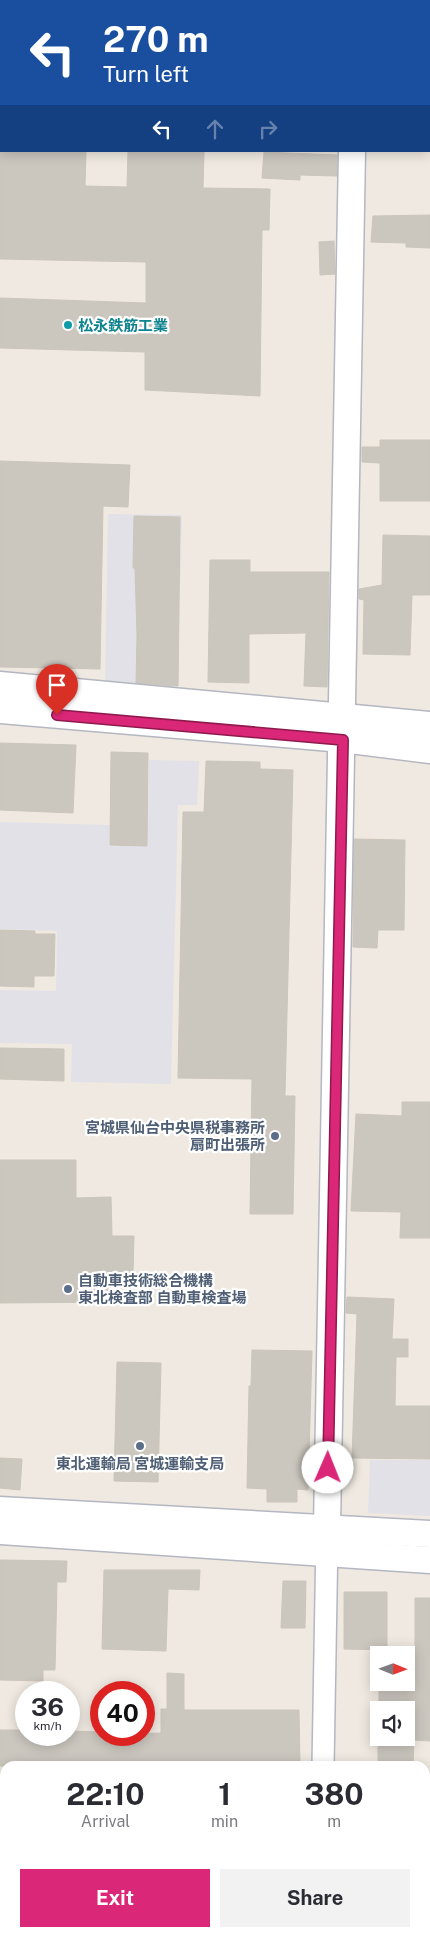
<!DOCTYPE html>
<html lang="en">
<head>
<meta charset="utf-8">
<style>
  body { margin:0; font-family:"Public Sans","Noto Sans JP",sans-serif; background:#f2f2f3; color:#2b2b33; height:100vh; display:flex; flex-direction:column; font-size:19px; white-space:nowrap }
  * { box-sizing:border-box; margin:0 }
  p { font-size:16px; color:#7c7c81 }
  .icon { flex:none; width:28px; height:28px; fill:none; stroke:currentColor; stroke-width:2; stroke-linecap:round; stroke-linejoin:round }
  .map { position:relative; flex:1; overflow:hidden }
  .drawer { position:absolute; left:0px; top:1761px; width:430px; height:176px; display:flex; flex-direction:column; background:#fff; border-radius:15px 15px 0 0; box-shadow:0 2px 12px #0003 }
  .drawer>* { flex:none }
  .hud { position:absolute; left:0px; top:0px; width:430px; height:152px; box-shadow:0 2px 12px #0003; background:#1a4fa0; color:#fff; overflow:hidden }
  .needle { width:32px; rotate:91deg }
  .tools { position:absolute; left:370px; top:1646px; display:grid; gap:10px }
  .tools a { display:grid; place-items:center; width:45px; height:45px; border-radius:0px; background:#fff; box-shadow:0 2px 12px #0003; font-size:25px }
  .speed { position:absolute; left:15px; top:1681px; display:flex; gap:10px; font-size:25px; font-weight:700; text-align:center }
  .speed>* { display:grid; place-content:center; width:65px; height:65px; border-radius:50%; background:#fff; box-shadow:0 2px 12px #0003; line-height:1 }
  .speed small { font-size:12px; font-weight:400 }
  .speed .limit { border:8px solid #d22; background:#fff; color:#111 }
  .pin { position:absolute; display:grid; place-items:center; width:42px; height:42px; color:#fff; margin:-51px -21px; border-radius:50% 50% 50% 0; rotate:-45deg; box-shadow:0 0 5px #0007 }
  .pin .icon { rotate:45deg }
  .me { position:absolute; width:55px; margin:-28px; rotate:1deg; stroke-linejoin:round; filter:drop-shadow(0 0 4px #0008) }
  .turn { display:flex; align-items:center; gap:18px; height:105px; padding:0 20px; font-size:22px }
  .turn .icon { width:65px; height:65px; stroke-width:2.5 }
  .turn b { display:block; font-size:35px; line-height:42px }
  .lanes { display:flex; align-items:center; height:48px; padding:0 20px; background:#0003; justify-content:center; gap:25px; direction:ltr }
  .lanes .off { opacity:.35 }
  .eta { display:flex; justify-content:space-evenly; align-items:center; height:85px; text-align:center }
  .eta b { font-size:30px; font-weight:700; line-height:35px }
  .button { display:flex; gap:10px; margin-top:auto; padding:10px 20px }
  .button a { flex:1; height:58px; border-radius:0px; background:#db2777; color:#fff; font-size:20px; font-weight:700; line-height:58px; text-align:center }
  .button a+a { background:#f2f2f3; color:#2b2b33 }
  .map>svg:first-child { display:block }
  .industrial { fill:#e3e1e8 }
  .building { fill:#cbc7bf; stroke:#cbc5ba }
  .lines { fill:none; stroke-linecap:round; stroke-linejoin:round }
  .minor-casing { stroke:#b4b7c1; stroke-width:24 }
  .tertiary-casing { stroke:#b4b7c1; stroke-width:29 }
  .minor { stroke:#fff; stroke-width:21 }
  .tertiary { stroke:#fff; stroke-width:26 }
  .route-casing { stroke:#8e194d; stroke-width:12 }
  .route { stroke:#db2777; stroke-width:9 }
  .culture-dot { fill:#0f9aa8; stroke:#fff; stroke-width:2 }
  .service-dot { fill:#5c6f8a; stroke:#fff; stroke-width:2 }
  .labels { text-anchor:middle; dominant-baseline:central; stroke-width:4.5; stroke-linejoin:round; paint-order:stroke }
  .culture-label { font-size:15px; font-weight:bold; fill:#0d838f; stroke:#fff; text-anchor:start }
  .service-label { font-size:15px; font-weight:bold; fill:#4e5e75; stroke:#fff; text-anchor:end }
</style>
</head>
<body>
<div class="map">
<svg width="430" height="1937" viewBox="0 0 430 1937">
  <rect width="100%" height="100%" fill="#efe9e1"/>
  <!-- industrial -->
  <g class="industrial">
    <polygon points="108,514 182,515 178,686 105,685"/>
    <polygon points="149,760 199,761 197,805 178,805 171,1084 71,1082 72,1044 0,1043 0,990 56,991 57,931 0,929 0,822 110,825 109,845 147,846"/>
    <polygon points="370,1460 430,1460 430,1516 368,1513"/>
  </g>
  <!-- building -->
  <g class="building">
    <polygon points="0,151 86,151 85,186 127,187 128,151 204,151 203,188 270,189 269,230 262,230 260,396 145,390 145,352 0,348 0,298 146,303 146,262 0,259"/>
    <polygon points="264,152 337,155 337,176 300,175 300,180 262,178"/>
    <polygon points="430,215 430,248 406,247 406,243 371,242 373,216"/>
    <polygon points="334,241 335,274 320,275 319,242"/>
    <polygon points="380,440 430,440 430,501 380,501 380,463 362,462 362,447 380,447"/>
    <polygon points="0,461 130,465 128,507 103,506 100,669 0,667"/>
    <polygon points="134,516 180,517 178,686 136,683 137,635 135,568 133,568"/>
    <polygon points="383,535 430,536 430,595 412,595 410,655 363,654 364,600 359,599 359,589 382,585"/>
    <polygon points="210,560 250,560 250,572 329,572 327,687 304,686 306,633 249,634 249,683 208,682"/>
    <polygon points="0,743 76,745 73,813 0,810"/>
    <polygon points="111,752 148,753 147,846 110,845"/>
    <polygon points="206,761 260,762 260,769 293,770 285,1096 295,1096 293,1214 250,1214 252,1079 178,1078 183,812 204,812"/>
    <polygon points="354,839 405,840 404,930 378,930 377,948 353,947"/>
    <polygon points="0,930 35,931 35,934 55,934 54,976 34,976 34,987 0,986"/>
    <polygon points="0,1048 64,1049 64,1081 0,1079"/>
    <polygon points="402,1102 430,1102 430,1238 400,1238 401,1212 351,1211 356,1114 402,1116"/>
    <polygon points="0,1160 76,1160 76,1198 111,1197 112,1236 134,1236 133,1273 112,1272 112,1302 0,1303"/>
    <polygon points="347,1297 394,1299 392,1339 408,1339 408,1357 396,1357 395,1406 430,1406 430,1459 352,1458 357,1314 346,1313"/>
    <polygon points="252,1350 312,1351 308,1490 297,1489 297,1502 267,1502 267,1489 247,1488 249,1386 251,1386"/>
    <polygon points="117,1362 161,1363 158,1482 114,1481"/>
    <polygon points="0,1458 22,1459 20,1490 0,1488"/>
    <polygon points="0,1560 67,1561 66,1582 57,1582 55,1670 43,1670 43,1681 0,1680"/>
    <polygon points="104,1570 200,1570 199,1590 168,1589 166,1651 102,1649"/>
    <polygon points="283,1581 306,1581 305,1628 281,1628"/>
    <polygon points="344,1592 387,1592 387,1650 344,1649"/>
    <polygon points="415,1598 430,1598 430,1741 414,1740 413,1766 378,1766 378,1738 406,1738 406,1710 379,1710 379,1682 406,1682 406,1657 415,1657"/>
    <polygon points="167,1673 184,1674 184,1710 299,1710 300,1766 0,1766 0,1730 26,1730 26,1735 69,1735 69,1731 101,1732 101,1735 161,1733 161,1709 167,1709"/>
  </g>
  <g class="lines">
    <defs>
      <g id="minor">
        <polyline points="323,1766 327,1537"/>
        <polyline points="319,1937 319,1932"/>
      </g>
      <g id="tertiary">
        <polyline points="355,1 355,0"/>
        <polyline points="0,685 430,725"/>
        <polyline points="0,710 343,739 430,750"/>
        <polyline points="0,1510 430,1534"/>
        <polyline points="327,1527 352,151"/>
        <polyline points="0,1531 430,1560"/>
      </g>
    </defs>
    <!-- minor casing -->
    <use href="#minor" class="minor-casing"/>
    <!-- tertiary casing -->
    <use href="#tertiary" class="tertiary-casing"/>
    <!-- minor -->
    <use href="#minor" class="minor"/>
    <!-- tertiary -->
    <use href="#tertiary" class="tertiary"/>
  </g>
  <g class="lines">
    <defs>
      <polyline id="route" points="57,715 343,740 328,1468"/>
    </defs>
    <!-- route casing -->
    <use href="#route" class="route-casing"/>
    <!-- route -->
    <use href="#route" class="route"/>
  </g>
  <!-- markers -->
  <circle class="culture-dot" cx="68" cy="325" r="5"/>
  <g class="service-dot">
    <circle cx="275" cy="1136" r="5"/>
    <circle cx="68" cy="1289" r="5"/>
    <circle cx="140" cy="1446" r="5"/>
  </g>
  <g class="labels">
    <!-- culture labels -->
    <g class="culture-label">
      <text x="78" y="325">松永鉄筋工業</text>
    </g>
    <!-- service labels -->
    <g class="service-label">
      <text x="265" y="1127">宮城県仙台中央県税事務所<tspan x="265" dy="17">扇町出張所</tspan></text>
      <text x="78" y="1280" text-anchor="start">自動車技術総合機構<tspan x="78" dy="17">東北検査部 自動車検査場</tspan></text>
      <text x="140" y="1463" text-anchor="middle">東北運輸局 宮城運輸支局</text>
    </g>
  </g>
</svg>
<div class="tools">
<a><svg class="needle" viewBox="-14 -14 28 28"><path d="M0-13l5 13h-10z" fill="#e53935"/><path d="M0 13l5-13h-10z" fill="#7c7c81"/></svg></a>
<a><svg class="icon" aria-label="sound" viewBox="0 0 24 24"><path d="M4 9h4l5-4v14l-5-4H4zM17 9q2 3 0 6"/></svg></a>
</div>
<div class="speed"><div>36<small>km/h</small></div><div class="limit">40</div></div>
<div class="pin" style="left:57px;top:715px;background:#d93025"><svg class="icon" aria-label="arrive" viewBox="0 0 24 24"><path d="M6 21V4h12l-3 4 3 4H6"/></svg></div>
<svg class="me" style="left:328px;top:1468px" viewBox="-20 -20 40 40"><circle r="19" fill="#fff"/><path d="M0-13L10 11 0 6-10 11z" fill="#db2777"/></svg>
<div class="hud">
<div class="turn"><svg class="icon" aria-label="left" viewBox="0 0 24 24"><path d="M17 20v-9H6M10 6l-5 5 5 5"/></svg><div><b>270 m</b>Turn left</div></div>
<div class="lanes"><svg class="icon" aria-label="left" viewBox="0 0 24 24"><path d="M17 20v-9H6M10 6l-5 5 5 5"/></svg><svg class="icon off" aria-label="ahead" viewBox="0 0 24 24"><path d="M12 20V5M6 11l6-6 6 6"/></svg><svg class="icon off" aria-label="right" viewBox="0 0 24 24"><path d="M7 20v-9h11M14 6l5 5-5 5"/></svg></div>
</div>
<section class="drawer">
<div class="eta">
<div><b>22:10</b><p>Arrival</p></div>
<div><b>1</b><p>min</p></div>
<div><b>380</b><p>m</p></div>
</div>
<div class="button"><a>Exit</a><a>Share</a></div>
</section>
</div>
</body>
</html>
